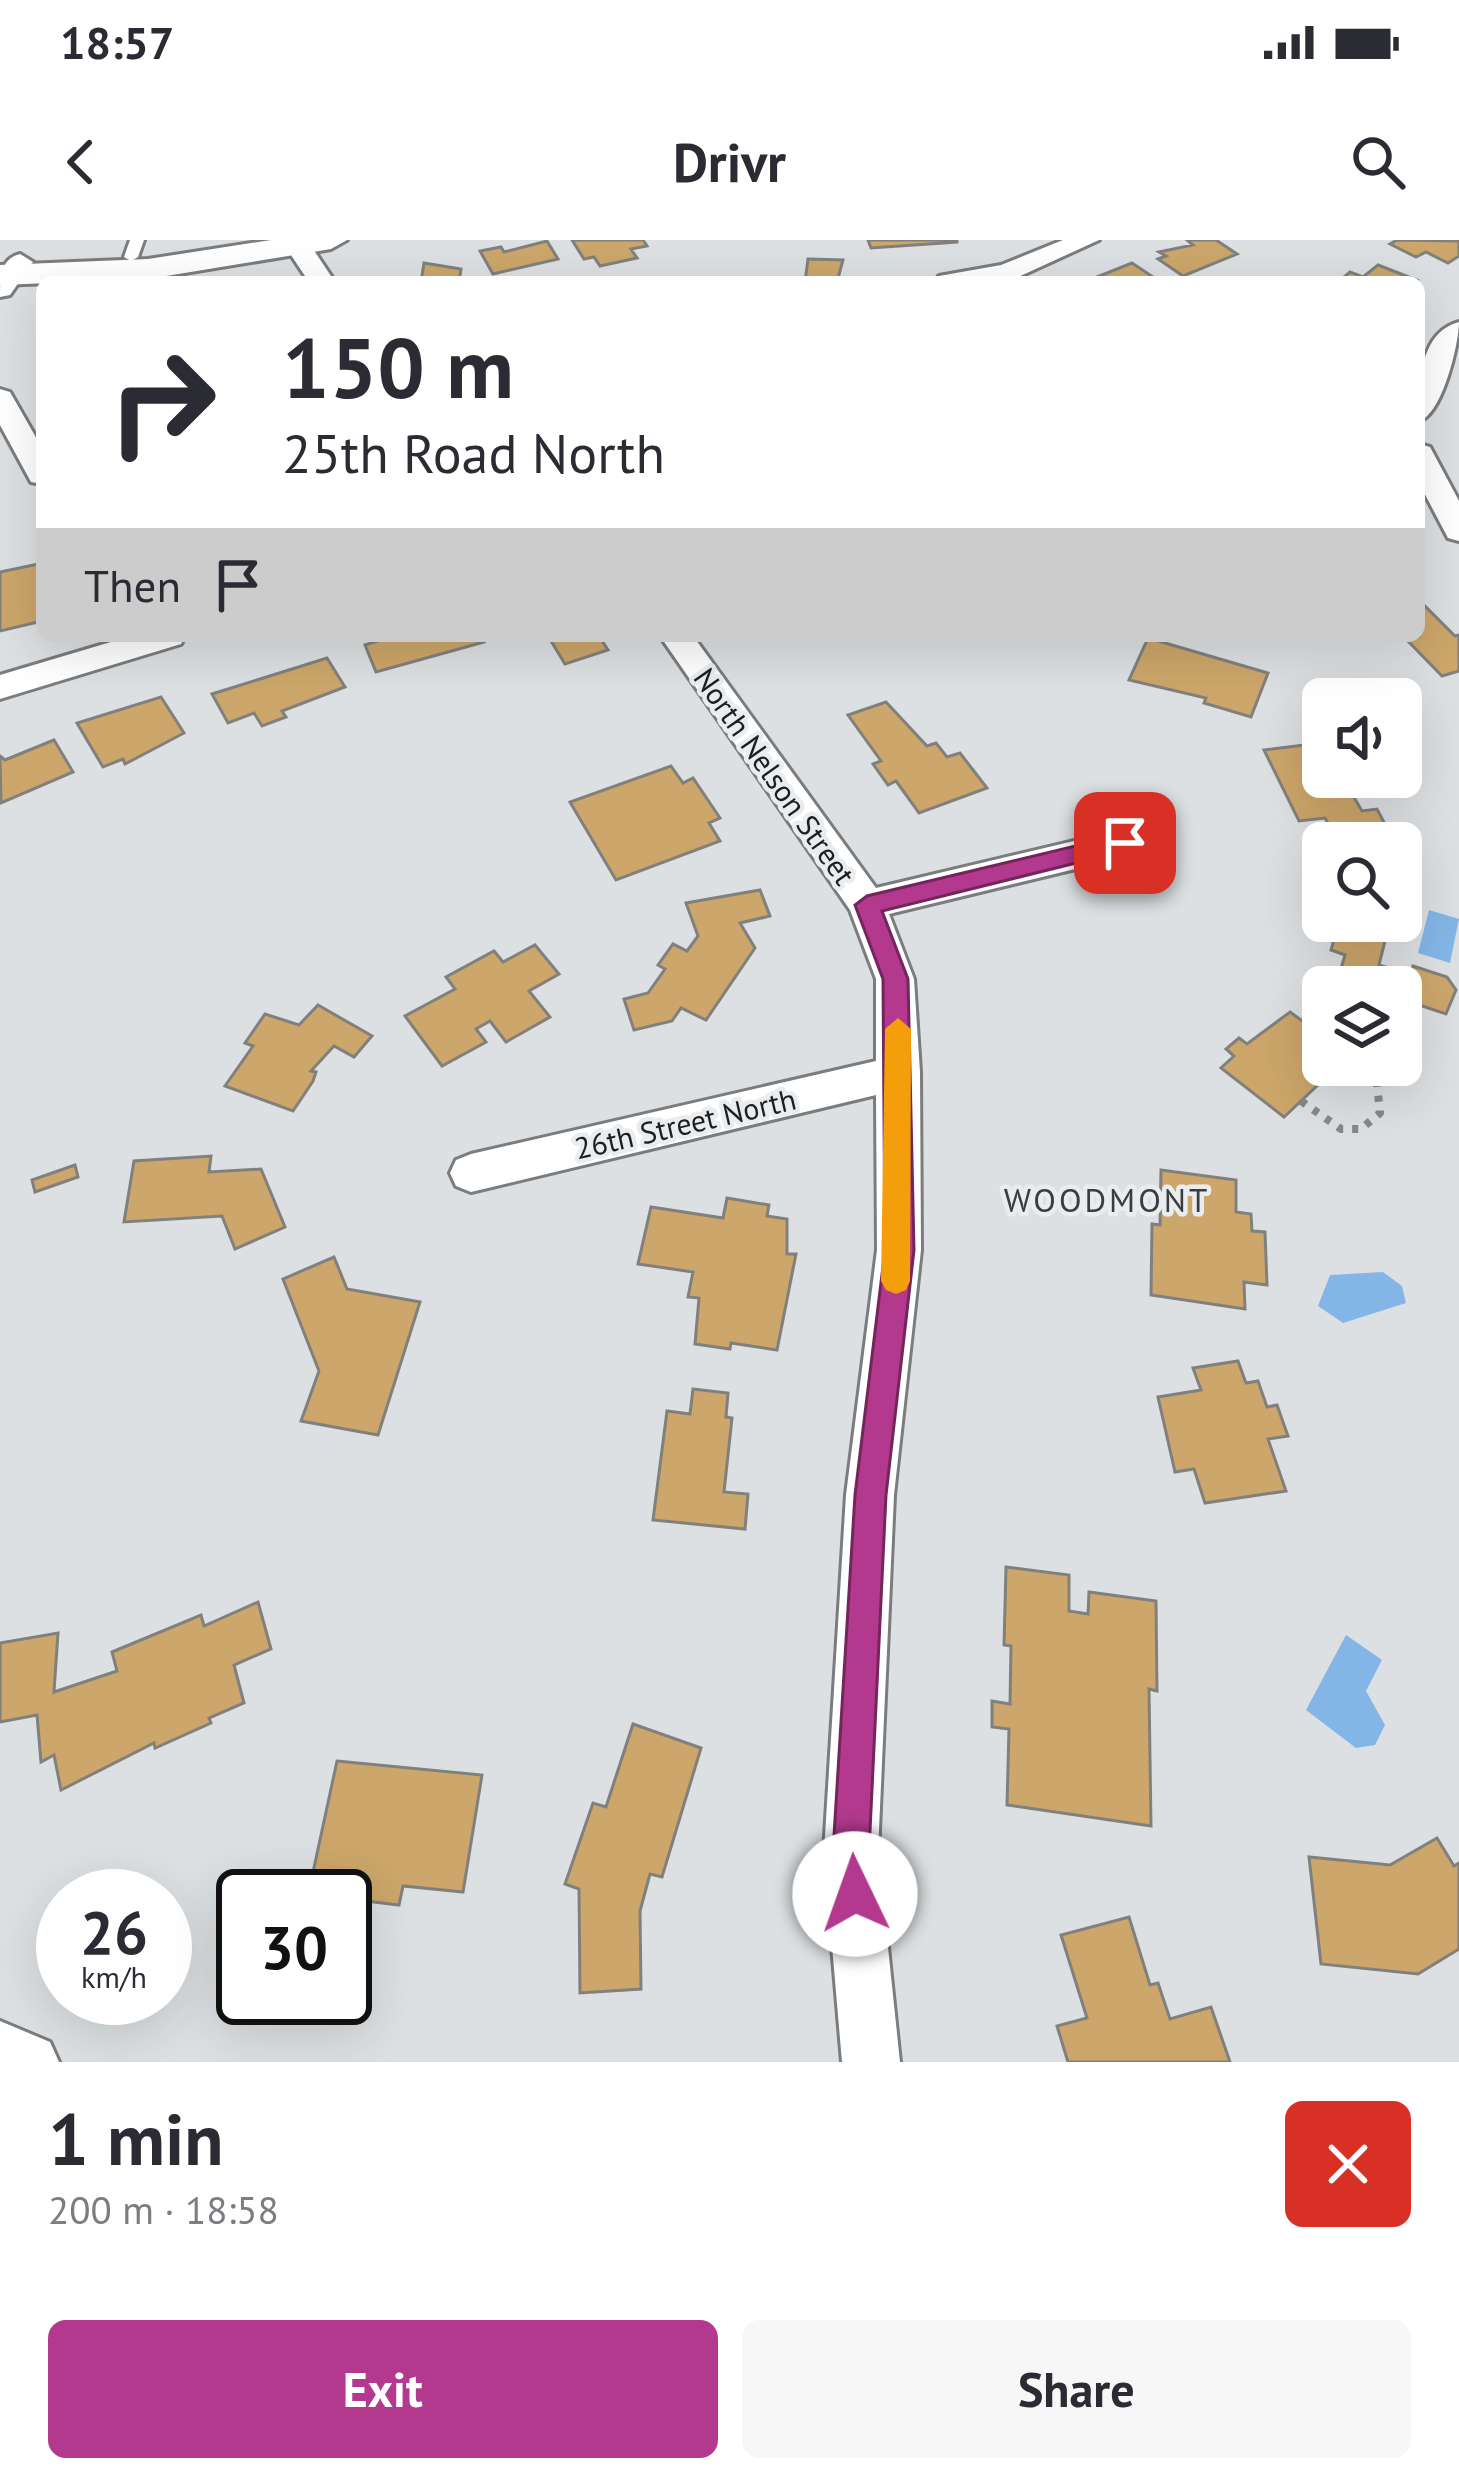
<!DOCTYPE html>
<html lang="en">
<head>
<meta charset="utf-8">
<style>
  body { margin:0; font-family:"PT Sans",sans-serif; background:#f7f7f7; color:#2b2b33; height:100vh; display:flex; flex-direction:column; font-size:45px; white-space:nowrap }
  * { box-sizing:border-box; margin:0 }
  p { font-size:39px; color:#7c7c81 }
  .icon { flex:none; width:66px; height:66px; fill:none; stroke:currentColor; stroke-width:2; stroke-linecap:round; stroke-linejoin:round }
  .map { position:relative; height:1822px; overflow:hidden }
  .drawer { display:flex; flex-direction:column; background:#fff; flex:1 }
  .drawer>* { flex:none }
  .guide { position:absolute; left:36px; top:36px; width:1389px; height:366px; border-radius:18px; box-shadow:0 12px 48px #0002; background:#fff; color:#2b2b33; overflow:hidden }
  .fabs { position:absolute; left:1302px; top:438px; display:grid; gap:24px }
  .fabs a { display:grid; place-items:center; width:120px; height:120px; border-radius:18px; background:#fff; box-shadow:0 12px 48px #0002; font-size:60px }
  .speed { position:absolute; left:36px; top:1629px; display:flex; gap:24px; font-size:60px; font-weight:700; text-align:center }
  .speed>* { display:grid; place-content:center; width:156px; height:156px; border-radius:50%; background:#fff; box-shadow:0 12px 48px #0002; line-height:1 }
  .speed small { font-size:30px; font-weight:400 }
  .speed .limit { border:6px solid #111; border-radius:18px; background:#fff; color:#111 }
  .pin { position:absolute; display:grid; place-items:center; width:102px; height:102px; color:#fff; margin:-51px; border-radius:24px; box-shadow:0 6px 18px #0006 }
  .me { position:absolute; width:132px; margin:-66px; rotate:357deg; stroke-linejoin:round; filter:drop-shadow(0 0 9px #0008) }
  .turn { display:flex; align-items:center; gap:42px; height:252px; padding:0 48px; font-size:54px }
  .turn .icon { width:156px; height:156px; stroke-width:2.5 }
  .turn b { display:block; font-size:84px; line-height:102px }
  .then { display:flex; align-items:center; height:114px; padding:0 48px; background:#0003; gap:24px; font-size:45px }
  .round { display:grid; place-items:center; flex:none; width:126px; height:126px; border-radius:18px; background:#f7f7f7 }
  .summary { display:flex; align-items:center; justify-content:space-between; height:204px; padding:0 48px }
  h1 { font-size:72px; font-weight:600; line-height:90px }
  .button { display:flex; gap:24px; margin-top:auto; padding:24px 48px }
  .button a { flex:1; height:138px; border-radius:18px; background:#b2398d; color:#fff; font-size:48px; font-weight:600; line-height:138px; text-align:center }
  .button a+a { background:#f7f7f7; color:#2b2b33 }
  .status { display:flex; justify-content:space-between; align-items:center; height:84px; padding:0 60px; background:#fff; direction:ltr }
  .status svg { height:33px; fill:currentColor }
  header { display:flex; justify-content:space-between; align-items:center; height:156px; padding:0 48px; background:#fff; font-size:54px; font-weight:600 }
  .map>svg:first-child { display:block }
  .water { fill:#83b6e7 }
  .building { fill:#cca66a; stroke:#81807d; stroke-width:3 }
  .lines { fill:none; stroke-linecap:round; stroke-linejoin:round }
  .service-casing { stroke:#7a7c7e; stroke-width:6 }
  .minor-casing { stroke:#7a7c7e; stroke-width:6 }
  .tertiary-casing { stroke:#7a7c7e; stroke-width:6 }
  .path { stroke:#868889; stroke-width:8; stroke-dasharray:6 9; stroke-linecap:butt }
  .service { fill:#fff; fill-rule:evenodd }
  .minor { fill:#fff; fill-rule:evenodd }
  .tertiary { fill:#fff; fill-rule:evenodd }
  .route { fill:#b2398d; stroke:#74255c; stroke-width:3 }
  .slow { fill:#f59e0b }
  .labels { text-anchor:middle; dominant-baseline:central; stroke-width:9; stroke-linejoin:round; paint-order:stroke }
  .street-label { font-size:30px; fill:#1d1e1f; stroke:#eaedef }
  .neighbourhood-label { font-size:33px; letter-spacing:3px; fill:#3b3d3f; stroke:#eaedef }
</style>
</head>
<body>
<div class="status"><b>18:57</b><svg viewBox="0 0 49 12"><path d="M0 12V9h3v3zM5 12V6h3v6zM10 12V3h3v9zM15 12V0h3v12zM26 1h20v11H26zM47 4h2v5h-2z"/></svg></div>
<header><svg class="icon" aria-label="back" viewBox="0 0 24 24"><path d="M15 5l-7 7 7 7"/></svg>Drivr<svg class="icon" aria-label="search" viewBox="0 0 24 24"><circle cx="10" cy="10" r="6"/><path d="M15 15l6 6"/></svg></header>
<div class="map">
<svg width="1459" height="1822" viewBox="0 0 1459 1822">
  <rect width="100%" height="100%" fill="#dde0e2"/>
  <!-- water -->
  <g class="water">
    <polygon points="1429,670 1459,679 1450,723 1418,713"/>
    <polygon points="1383,1032 1402,1046 1406,1063 1343,1083 1318,1066 1330,1035"/>
    <polygon points="1346,1395 1382,1420 1366,1451 1385,1485 1375,1505 1356,1508 1306,1470"/>
  </g>
  <!-- building -->
  <g class="building">
    <polygon points="572,0 643,0 647,6 631,9 637,18 600,26 594,17 584,19"/>
    <polygon points="868,0 957,0 957,2 871,8"/>
    <polygon points="1216,0 1237,14 1183,36 1158,19 1166,16 1159,12 1193,5 1187,0"/>
    <polygon points="1397,0 1459,1 1459,16 1448,23 1426,12 1416,17 1390,4"/>
    <polygon points="547,1 558,19 493,34 480,11 501,7 504,12"/>
    <polygon points="808,19 843,20 837,42 805,42"/>
    <polygon points="424,23 461,29 459,42 421,42"/>
    <polygon points="1132,23 1156,39 1092,39"/>
    <polygon points="1378,25 1419,41 1338,42 1350,32 1363,37"/>
    <polygon points="38,324 42,381 0,391 0,332"/>
    <polygon points="1419,360 1455,396 1459,395 1459,431 1442,436 1403,396 1419,396"/>
    <polygon points="481,396 484,402 376,432 365,405 393,396"/>
    <polygon points="548,396 599,396 608,410 565,424"/>
    <polygon points="1148,398 1268,433 1251,477 1204,463 1206,458 1129,440"/>
    <polygon points="327,418 345,447 282,471 286,477 262,486 254,473 228,483 212,454"/>
    <polygon points="161,457 184,493 125,524 123,519 103,527 77,483"/>
    <polygon points="886,462 927,506 936,503 947,517 960,513 987,548 919,573 896,541 888,545 873,524 881,521 848,475"/>
    <polygon points="54,500 73,532 1,563 0,516 5,520"/>
    <polygon points="1321,503 1323,537 1342,537 1362,571 1377,569 1395,603 1353,603 1347,592 1334,593 1325,578 1299,581 1264,510"/>
    <polygon points="671,526 683,543 693,538 720,578 709,583 720,601 616,640 570,562"/>
    <polygon points="760,650 770,676 740,683 755,708 706,780 681,768 672,781 634,790 624,759 648,753 665,729 658,725 673,704 687,711 698,696 686,663"/>
    <polygon points="1339,681 1390,681 1379,725 1411,735 1413,726 1447,737 1456,750 1446,774 1404,760 1401,747 1378,747 1339,735 1345,715 1331,710"/>
    <polygon points="535,705 559,734 529,751 550,777 506,802 490,781 476,789 486,802 442,826 405,776 455,749 446,737 494,711 503,722"/>
    <polygon points="318,765 372,796 354,817 334,806 311,831 316,832 313,841 293,871 225,846 253,806 245,803 265,774 299,785"/>
    <polygon points="1290,772 1323,796 1323,825 1339,825 1284,877 1221,828 1234,816 1226,809 1239,798 1247,804"/>
    <polygon points="211,916 209,932 261,929 285,987 235,1009 222,976 124,982 134,921"/>
    <polygon points="75,925 78,937 35,952 32,940"/>
    <polygon points="1161,930 1236,940 1236,972 1251,974 1252,991 1265,992 1267,1045 1244,1042 1245,1069 1151,1055 1152,984 1160,985"/>
    <polygon points="727,958 769,965 767,976 787,979 787,1014 796,1014 777,1110 731,1103 730,1109 695,1104 699,1058 688,1057 693,1032 638,1024 651,967 723,978"/>
    <polygon points="334,1017 347,1049 420,1062 378,1195 301,1181 319,1131 283,1039"/>
    <polygon points="1238,1121 1246,1143 1258,1141 1267,1167 1277,1165 1288,1196 1268,1199 1286,1251 1205,1263 1194,1229 1175,1232 1158,1157 1201,1150 1193,1128"/>
    <polygon points="693,1149 728,1153 726,1177 732,1178 724,1252 748,1254 745,1289 653,1280 667,1171 690,1174"/>
    <polygon points="1006,1327 1069,1335 1069,1371 1088,1374 1089,1352 1156,1361 1157,1451 1149,1449 1151,1586 1007,1565 1009,1489 992,1487 992,1461 1010,1464 1011,1406 1004,1405"/>
    <polygon points="258,1362 271,1409 234,1425 244,1463 209,1478 211,1483 155,1508 154,1503 61,1550 54,1515 41,1522 37,1475 0,1482 0,1403 58,1393 54,1452 117,1431 112,1412 201,1375 204,1386"/>
    <polygon points="633,1484 701,1508 662,1637 650,1634 640,1671 641,1749 580,1753 579,1649 565,1644 593,1563 606,1567"/>
    <polygon points="337,1521 482,1535 463,1652 403,1646 399,1665 365,1661 368,1643 312,1637"/>
    <polygon points="1437,1598 1454,1626 1459,1623 1459,1709 1418,1734 1321,1724 1309,1617 1390,1625"/>
    <polygon points="1129,1677 1150,1745 1158,1743 1170,1779 1211,1767 1230,1822 1068,1822 1057,1786 1087,1778 1061,1695"/>
  </g>
  <g class="lines">
    <defs>
      <polygon id="service" points="130,0 144,0 138,17 131,21 124,17"/>
      <g id="minor">
        <polygon points="281,0 307,0 335,42 309,42"/>
        <polygon points="1063,0 1099,0 1016,38 935,42 939,36 1001,25"/>
        <path d="M 20,14 L 33,22 L 10,55 L 0,57 C 0,38 0,19 20,14 Z"/>
        <path d="M 1459,82 C 1459,104 1442,175 1419,181 C 1419,147 1418,93 1459,82 Z"/>
        <polygon points="0,149 10,152 42,208 42,244 31,242 0,185"/>
        <polygon points="1419,204 1430,207 1459,261 1459,301 1448,298 1419,243"/>
        <polygon points="131,396 185,396 181,404 0,459 0,435"/>
        <polygon points="660,396 693,396 876,648 1125,589 1138,593 1143,603 1138,613 1125,617 889,674 914,739 920,832 921,1010 894,1255 878,1612 900,1822 842,1822 824,1612 846,1255 877,1010 876,855 471,952 456,946 450,933 456,920 471,914 876,821 876,739 850,670"/>
        <polygon points="0,1781 50,1802 59,1822 0,1822"/>
      </g>
      <polygon id="tertiary" points="271,0 347,0 331,9 148,39 0,45 0,25 148,19"/>
    </defs>
    <!-- service casing -->
    <use href="#service" class="service-casing"/>
    <!-- minor casing -->
    <use href="#minor" class="minor-casing"/>
    <!-- tertiary casing -->
    <use href="#tertiary" class="tertiary-casing"/>
    <!-- path -->
    <polyline class="path" points="1301,861 1341,889 1361,889 1380,873 1375,825"/>
    <!-- service -->
    <use href="#service" class="service"/>
    <!-- minor -->
    <use href="#minor" class="minor"/>
    <!-- tertiary -->
    <use href="#tertiary" class="tertiary"/>
  </g>
  <!-- route -->
  <polygon class="route" points="1125,594 1137,603 1133,609 882,671 908,739 914,1010 886,1255 869,1612 873,1654 868,1667 855,1672 842,1667 833,1612 855,1255 885,1010 883,739 855,665 867,656"/>
  <!-- slow -->
  <polygon class="slow" points="898,778 911,789 910,1041 906,1050 896,1054 886,1050 881,1041 885,789"/>
  <g class="labels">
    <!-- street labels -->
    <g class="street-label">
      <text transform="translate(775 536) rotate(55)">North Nelson Street</text>
      <text transform="translate(685 883) rotate(-13)">26th Street North</text>
    </g>
    <!-- neighbourhood labels -->
    <g class="neighbourhood-label">
      <text x="1107" y="959">WOODMONT</text>
    </g>
  </g>
</svg>
<div class="fabs">
<a><svg class="icon" aria-label="sound" viewBox="0 0 24 24"><path d="M4 9h4l5-4v14l-5-4H4zM17 9q2 3 0 6"/></svg></a>
<a><svg class="icon" aria-label="search" viewBox="0 0 24 24"><circle cx="10" cy="10" r="6"/><path d="M15 15l6 6"/></svg></a>
<a><svg class="icon" aria-label="layers" viewBox="0 0 24 24"><path d="M12 4l9 5-9 5-9-5zM3 14l9 5 9-5"/></svg></a>
</div>
<div class="speed"><div>26<small>km/h</small></div><div class="limit">30</div></div>
<div class="pin" style="left:1125px;top:603px;background:#d93025"><svg class="icon" aria-label="arrive" viewBox="0 0 24 24"><path d="M6 21V4h12l-3 4 3 4H6"/></svg></div>
<svg class="me" style="left:855px;top:1654px" viewBox="-20 -20 40 40"><circle r="19" fill="#fff"/><path d="M0-13L10 11 0 6-10 11z" fill="#b2398d"/></svg>
<div class="guide">
<div class="turn"><svg class="icon" aria-label="right" viewBox="0 0 24 24"><path d="M7 20v-9h11M14 6l5 5-5 5"/></svg><div><b>150 m</b>25th Road North</div></div>
<div class="then">Then<svg class="icon" aria-label="arrive" viewBox="0 0 24 24"><path d="M6 21V4h12l-3 4 3 4H6"/></svg></div>
</div>
</div>
<section class="drawer">
<div class="summary"><div><h1>1 min</h1><p>200 m · 18:58</p></div><a class="round" style="background:#d93025;color:#fff"><svg class="icon" aria-label="close" viewBox="0 0 24 24"><path d="M6 6l12 12M18 6L6 18"/></svg></a></div>
<div class="button"><a>Exit</a><a>Share</a></div>
</section>
</body>
</html>
